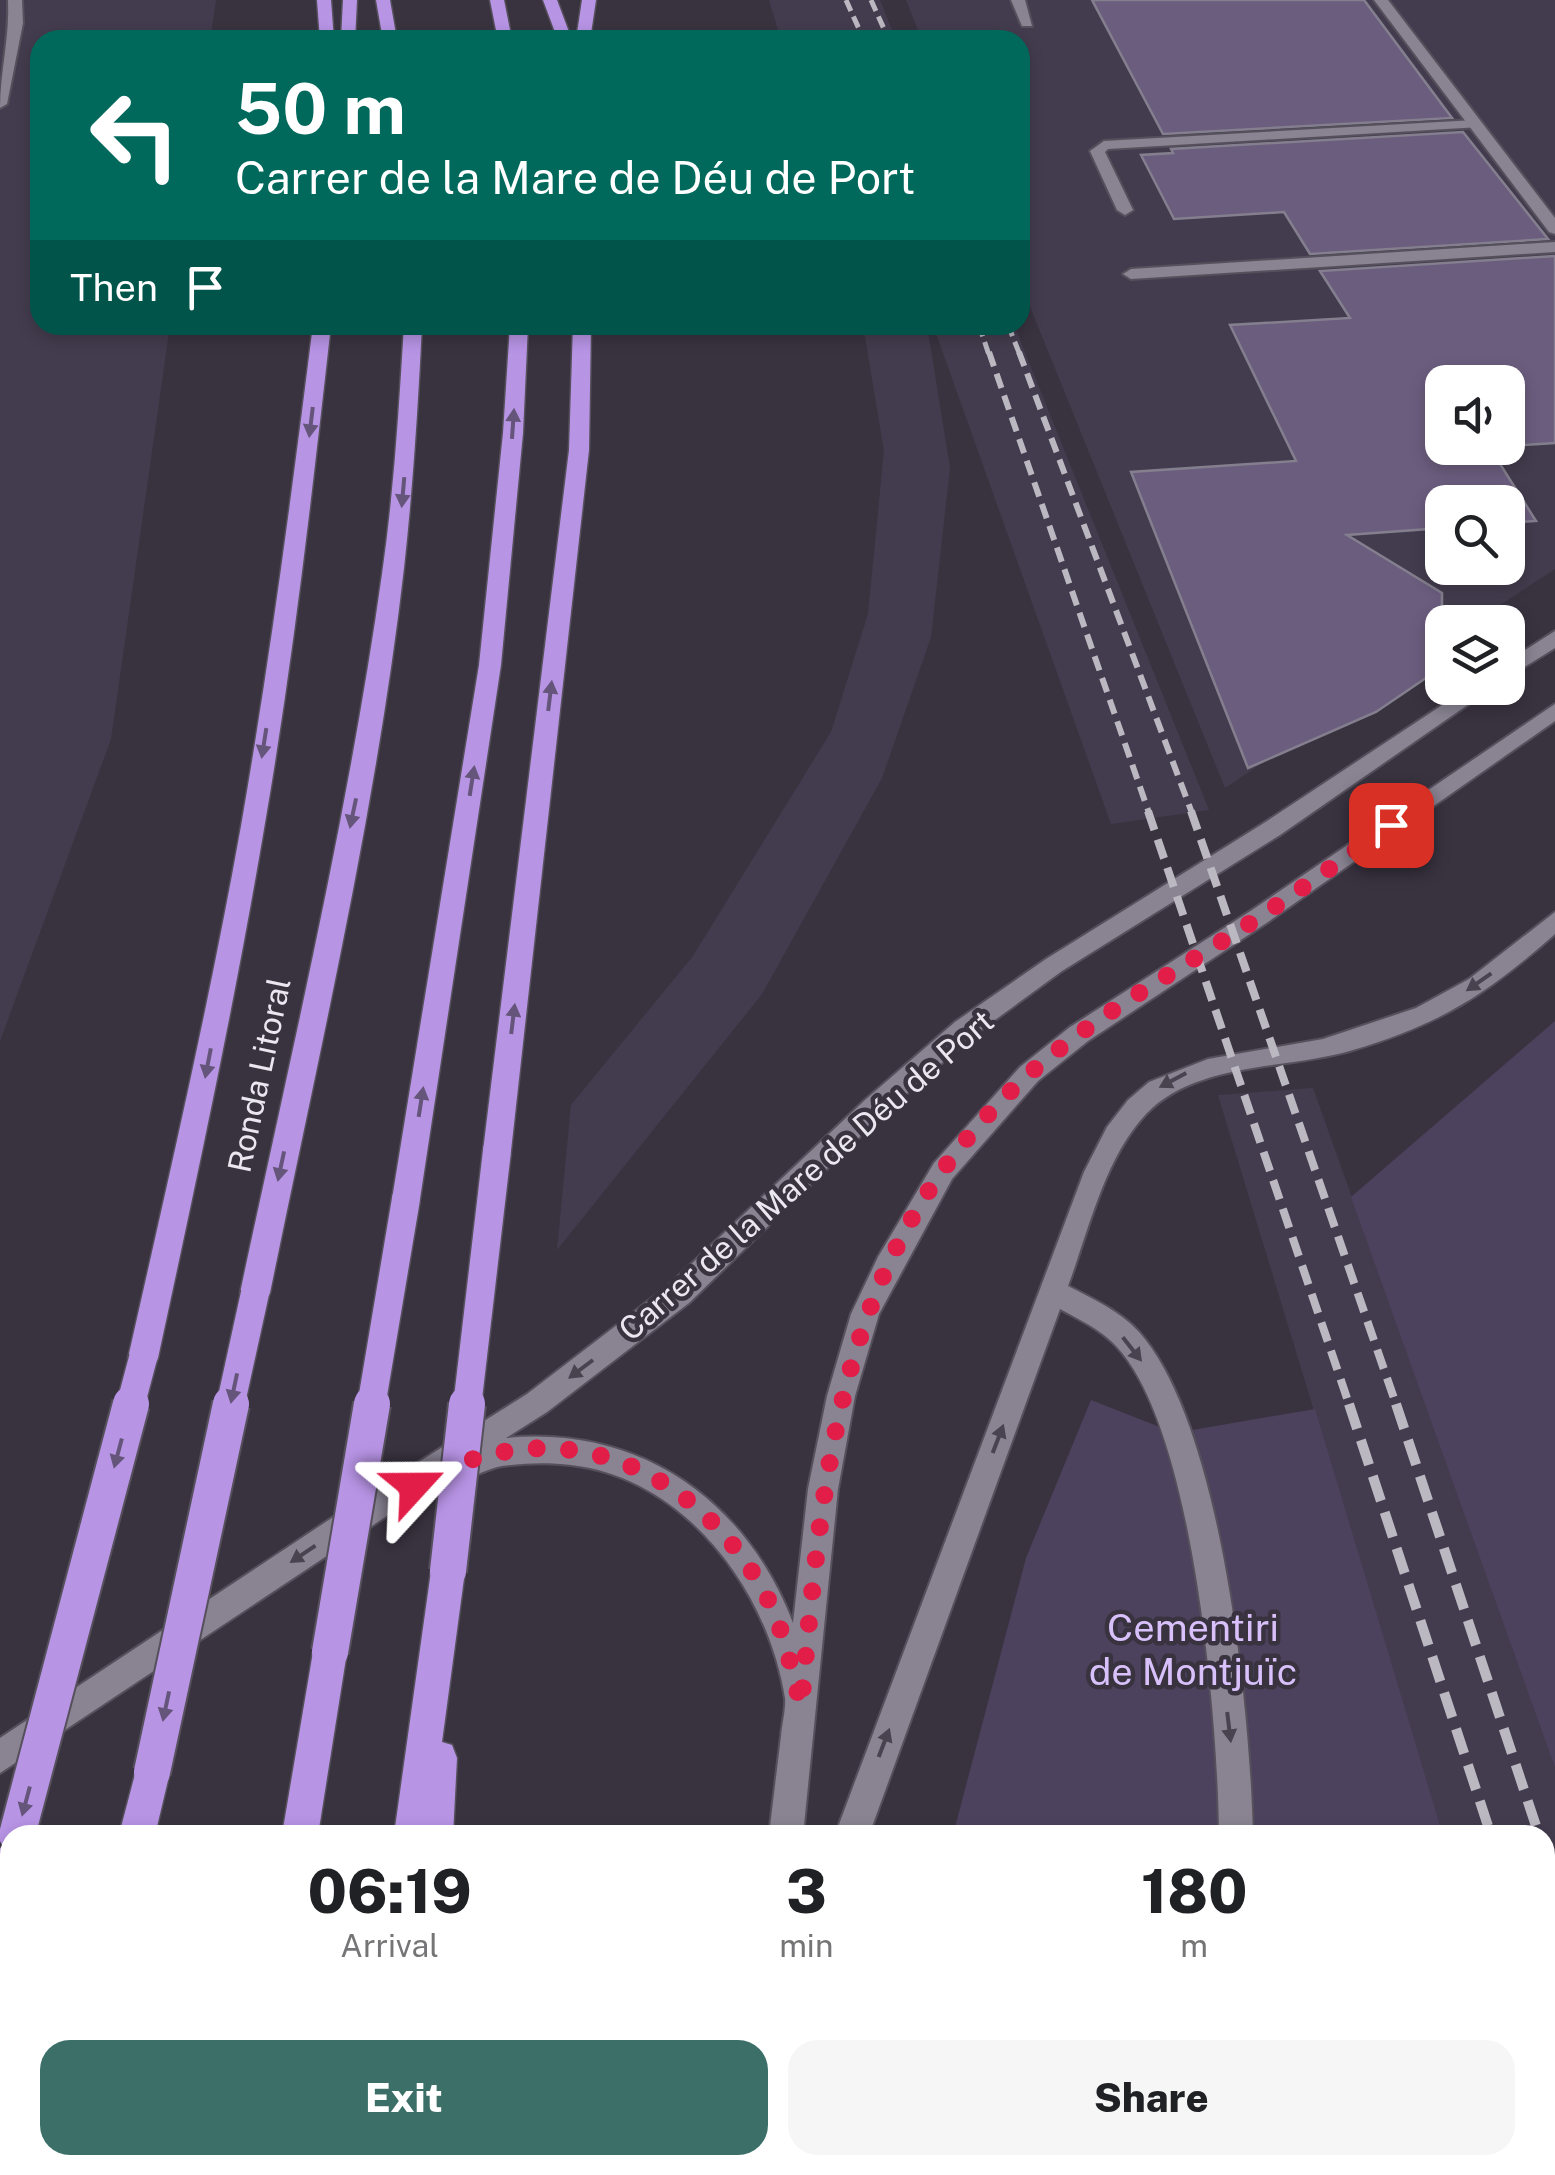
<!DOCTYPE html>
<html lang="en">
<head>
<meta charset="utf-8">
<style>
  body { margin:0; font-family:"Public Sans",sans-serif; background:#f6f6f6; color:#202124; height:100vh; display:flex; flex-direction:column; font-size:38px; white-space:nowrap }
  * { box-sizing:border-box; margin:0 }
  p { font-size:32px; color:#757577 }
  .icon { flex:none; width:55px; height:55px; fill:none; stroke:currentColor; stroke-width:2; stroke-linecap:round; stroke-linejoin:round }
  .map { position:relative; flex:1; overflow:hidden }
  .sheet { position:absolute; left:0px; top:1825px; width:1555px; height:350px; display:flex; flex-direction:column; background:#fff; border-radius:30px 30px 0 0; box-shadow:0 5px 15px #0003 }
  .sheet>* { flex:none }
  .banner { position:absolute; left:30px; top:30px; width:1000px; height:305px; border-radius:30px; box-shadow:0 5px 15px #0003; background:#00695c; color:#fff; overflow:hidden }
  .buttons { position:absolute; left:1425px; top:365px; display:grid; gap:20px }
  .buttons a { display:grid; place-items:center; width:100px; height:100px; border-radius:20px; background:#fff; box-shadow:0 5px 15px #0003; font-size:50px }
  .pin { position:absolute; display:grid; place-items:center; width:85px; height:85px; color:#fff; margin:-42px; border-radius:20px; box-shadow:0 5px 15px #0006 }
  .me { position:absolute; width:110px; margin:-55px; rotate:66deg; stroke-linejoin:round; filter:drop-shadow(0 0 8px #0008) }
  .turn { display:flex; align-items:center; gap:35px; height:210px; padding:0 40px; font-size:45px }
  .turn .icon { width:130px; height:130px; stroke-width:2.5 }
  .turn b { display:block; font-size:70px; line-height:85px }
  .then { display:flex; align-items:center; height:95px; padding:0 40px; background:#0003; gap:20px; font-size:38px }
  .eta { display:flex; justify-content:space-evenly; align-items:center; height:170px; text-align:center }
  .eta b { font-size:60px; font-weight:800; line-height:70px }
  .button { display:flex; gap:20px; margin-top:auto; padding:20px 40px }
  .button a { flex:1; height:115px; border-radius:30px; background:#3b6f68; color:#fff; font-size:40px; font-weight:800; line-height:115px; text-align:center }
  .button a+a { background:#f6f6f6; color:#202124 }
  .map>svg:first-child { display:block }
  .built { fill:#433c4e; fill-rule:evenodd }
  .green { fill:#4d425e }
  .building { fill:#6b5d7e; stroke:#847f8e; stroke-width:2.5 }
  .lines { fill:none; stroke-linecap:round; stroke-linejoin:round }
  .service-casing { stroke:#55505b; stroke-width:4 }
  .minor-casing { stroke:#55505b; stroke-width:4 }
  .trunk-casing { stroke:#55505b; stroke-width:3 }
  .service { fill:#898392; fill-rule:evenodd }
  .minor { fill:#898392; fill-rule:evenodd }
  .trunk { fill:#b894e5; fill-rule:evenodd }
  .rail-far3 { stroke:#bcb8c2; stroke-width:5; stroke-dasharray:12 6; stroke-linecap:butt }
  .rail-far2 { stroke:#bcb8c2; stroke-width:6; stroke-dasharray:15 8; stroke-linecap:butt }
  .rail-far1 { stroke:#bcb8c2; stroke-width:8; stroke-dasharray:20 10; stroke-linecap:butt }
  .rail { stroke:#bcb8c2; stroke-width:10; stroke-dasharray:26 12; stroke-linecap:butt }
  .trunk-bridge-far1-casing { stroke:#55505b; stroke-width:31; stroke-linecap:butt }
  .trunk-bridge-casing { stroke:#55505b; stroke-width:40; stroke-linecap:butt }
  .trunk-bridge-far1 { stroke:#b894e5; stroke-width:28 }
  .trunk-bridge { stroke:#b894e5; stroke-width:36 }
  .oneway { fill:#65557a }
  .oneway2 { fill:#494350 }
  .route { stroke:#e11d48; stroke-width:18; stroke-dasharray:0 32.4 }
  .labels { text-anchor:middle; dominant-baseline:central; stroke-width:9; stroke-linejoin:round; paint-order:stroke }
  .street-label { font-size:32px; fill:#ebe7f0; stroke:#393340 }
  .near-park-label { font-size:38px; fill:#d8c0fa; stroke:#393340 }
</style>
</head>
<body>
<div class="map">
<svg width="1555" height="2175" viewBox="0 0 1555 2175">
  <rect width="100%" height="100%" fill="#393340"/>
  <!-- built -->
  <g class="built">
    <polygon points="0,0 216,0 210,40 40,40 40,325 170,325 111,739 0,1041"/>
    <polygon points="769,0 880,0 896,40 781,40"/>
    <path d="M 906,0 L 1555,0 L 1555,569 L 1474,622 L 1442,622 L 1442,643 L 1225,788 L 1020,282 L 1020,40 L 922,40 ZM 1442,382 L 1508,382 L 1508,448 L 1442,448 ZM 1442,502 L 1508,502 L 1508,568 L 1442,568 Z"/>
    <polygon points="863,325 927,325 950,468 931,637 882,778 762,994 557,1250 571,1105 693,956 831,732 868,614 884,451"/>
    <polygon points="933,325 1014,325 1209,810 1111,824"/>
    <polygon points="1313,1088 1555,1768 1555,2175 1539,2175 1536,2165 1545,2165 1545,1835 1443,1835 1218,1095"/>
  </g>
  <!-- green -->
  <g class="green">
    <polygon points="1555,1021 1555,1768 1351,1197"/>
    <polygon points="1091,1400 1175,1433 1315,1409 1443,1835 953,1835 1026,1558"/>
    <polygon points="808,2165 1536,2165 1539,2175 806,2175"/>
  </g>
  <!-- building -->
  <g class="building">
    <polygon points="1092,0 1364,0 1452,118 1163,134"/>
    <polygon points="1463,132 1548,239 1310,254 1284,212 1174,219 1141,155 1173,153 1171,149"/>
    <polygon points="1555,256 1555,443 1508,446 1508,382 1442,382 1442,448 1490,448 1536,521 1508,523 1508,502 1442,502 1442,528 1347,535 1442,593 1442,667 1376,712 1248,768 1131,472 1296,461 1230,325 1350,318 1320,271"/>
  </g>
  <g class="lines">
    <defs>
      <g id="service">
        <path d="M 8,0 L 22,0 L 23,23 L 7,104 L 0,108 C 0,72 10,36 8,0 Z"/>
        <polygon points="1011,0 1025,0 1032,26 1022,26"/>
        <polygon points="1475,120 1480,121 1480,127 1108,149 1105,152 1133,210 1125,215 1117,210 1090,151 1104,141"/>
        <polygon points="1555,242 1555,252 1131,279 1123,274 1131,269"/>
        <path d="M 1555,912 L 1555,934 C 1487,994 1441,1024 1353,1050 C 1287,1070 1197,1061 1146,1114 C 1104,1159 1089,1230 1068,1286 C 1093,1299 1120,1311 1139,1332 C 1222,1425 1250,1710 1253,1835 L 1219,1835 C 1218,1721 1194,1430 1117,1347 C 1102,1330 1080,1320 1060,1309 L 869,1835 L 835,1835 L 1084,1172 L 1107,1127 L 1128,1100 L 1149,1082 L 1208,1059 L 1323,1039 L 1416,1008 L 1469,979 Z"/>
        <polygon points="1191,2165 1227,2165 1226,2175 1190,2175"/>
      </g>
      <g id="minor">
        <polygon points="1374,0 1388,0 1555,218 1555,234 1549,232"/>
        <polygon points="1555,631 1555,648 1508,677 1508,661"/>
        <path d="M 1468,688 L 1492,688 L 1280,835 L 1062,971 L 973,1036 L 883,1114 L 689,1303 L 547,1412 L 506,1438 C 639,1425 746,1500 793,1623 L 808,1489 L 827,1396 L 851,1314 L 878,1257 L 934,1163 L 1020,1067 L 1070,1027 L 1252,910 L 1555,704 L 1555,721 L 1268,922 L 1088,1041 L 1038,1081 L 952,1179 L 879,1314 L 855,1396 L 838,1489 L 803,1835 L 769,1835 C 773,1802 777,1769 781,1736 C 782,1724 786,1709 785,1698 C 768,1590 685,1478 571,1465 C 548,1462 525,1463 502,1466 C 483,1469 462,1486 444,1478 L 0,1773 L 0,1738 L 374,1490 L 527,1394 L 669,1285 L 865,1100 L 955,1022 L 1046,959 L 1264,823 Z"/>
        <polygon points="731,2165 767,2165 766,2175 730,2175"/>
      </g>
      <g id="trunk">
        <polygon points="317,0 331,0 334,40 320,40"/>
        <polygon points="343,0 357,0 355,40 341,40"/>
        <polygon points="376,0 390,0 397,40 383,40"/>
        <polygon points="490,0 504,0 512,40 498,40"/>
        <polygon points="543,0 557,0 572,40 558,40"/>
        <polygon points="582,0 596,0 590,40 576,40"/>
        <path d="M 313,325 L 331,325 C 312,494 293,662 264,829 C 234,1007 196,1182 158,1358 L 154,1368 L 143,1372 L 132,1368 L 128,1358 C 168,1181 209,1005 241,826 C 270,660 292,492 313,325 Z"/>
        <path d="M 404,325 L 422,325 C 418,406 413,487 404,568 C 376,812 319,1052 270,1293 L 266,1302 L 255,1306 L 244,1302 L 240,1293 C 291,1054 348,816 382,574 C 394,491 399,408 404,325 Z"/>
        <polygon points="510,325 528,325 523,433 501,665 420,1199 416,1208 406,1211 396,1208 392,1199 479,665 503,433"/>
        <polygon points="573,325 591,325 589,450 511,1151 507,1159 497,1163 487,1159 483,1151 569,450"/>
        <polygon points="448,1554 460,1559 465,1571 442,1742 452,1745 457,1758 453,1835 394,1835 431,1571 436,1559"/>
        <polygon points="330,1635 342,1640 347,1652 318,1835 282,1835 313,1652 318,1640"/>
        <polygon points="152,1754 165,1759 170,1772 155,1835 119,1835 139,1759"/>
        <polygon points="10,1844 10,1912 0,1917 0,1848"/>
        <polygon points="40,2165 80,2165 78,2175 38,2175"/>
        <polygon points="227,2165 267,2165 265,2175 225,2175"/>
        <polygon points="347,2165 387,2165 385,2175 345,2175"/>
        <rect x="398" y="2165" width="40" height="10"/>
      </g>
    </defs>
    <!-- service casing -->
    <use href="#service" class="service-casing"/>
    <!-- minor casing -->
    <use href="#minor" class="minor-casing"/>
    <!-- trunk casing -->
    <use href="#trunk" class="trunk-casing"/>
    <!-- service -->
    <use href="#service" class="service"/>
    <!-- minor -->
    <use href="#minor" class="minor"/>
    <!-- trunk -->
    <use href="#trunk" class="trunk"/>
    <!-- rail-far3 -->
    <g class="rail-far3">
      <polyline points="846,0 864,40"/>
      <polyline points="871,0 889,40"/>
      <polyline points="979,325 989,355"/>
      <polyline points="1008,325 1020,355"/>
    </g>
    <!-- rail-far2 -->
    <g class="rail-far2">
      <polyline points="989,352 1149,813"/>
      <polyline points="1019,352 1192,813"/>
    </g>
    <!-- rail-far1 -->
    <g class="rail-far1">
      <polyline points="1148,811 1350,1407"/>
      <polyline points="1191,811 1397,1407"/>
    </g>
    <!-- rail -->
    <g class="rail">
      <polyline points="1349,1404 1491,1835"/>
      <polyline points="1396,1404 1539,1835"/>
      <polyline points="1545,1852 1555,1883"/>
      <polyline points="1545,2003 1555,2034"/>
    </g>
    <defs>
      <g id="trunk-bridge-far1">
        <polyline points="130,1407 143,1358"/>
        <polyline points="230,1407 255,1293"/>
        <polyline points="371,1407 406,1199"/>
        <polyline points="467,1407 497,1151"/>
      </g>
      <g id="trunk-bridge">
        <polyline points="448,1571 467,1404"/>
        <polyline points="330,1652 372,1404"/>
        <polyline points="152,1772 231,1404"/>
        <polyline points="17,1835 131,1404"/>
      </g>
    </defs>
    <!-- trunk-bridge-far1 casing -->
    <use href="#trunk-bridge-far1" class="trunk-bridge-far1-casing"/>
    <!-- trunk-bridge casing -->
    <use href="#trunk-bridge" class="trunk-bridge-casing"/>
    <!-- trunk-bridge-far1 -->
    <use href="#trunk-bridge-far1" class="trunk-bridge-far1"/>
    <!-- trunk-bridge -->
    <use href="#trunk-bridge" class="trunk-bridge"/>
  </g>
  <!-- one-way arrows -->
  <defs><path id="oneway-solid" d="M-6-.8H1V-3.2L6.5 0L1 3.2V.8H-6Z" transform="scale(2.5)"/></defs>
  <g class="oneway">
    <use href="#oneway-solid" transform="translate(311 422) rotate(97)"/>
    <use href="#oneway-solid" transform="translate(513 424) rotate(-86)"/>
    <use href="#oneway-solid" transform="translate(403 492) rotate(95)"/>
    <use href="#oneway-solid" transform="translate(550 696) rotate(-83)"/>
    <use href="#oneway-solid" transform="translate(264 743) rotate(99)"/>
    <use href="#oneway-solid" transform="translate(472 781) rotate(-81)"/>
    <use href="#oneway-solid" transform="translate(353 813) rotate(102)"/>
    <use href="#oneway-solid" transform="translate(513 1019) rotate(-83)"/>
    <use href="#oneway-solid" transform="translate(208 1063) rotate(101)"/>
    <use href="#oneway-solid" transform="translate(421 1102) rotate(-81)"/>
    <use href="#oneway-solid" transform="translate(281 1166) rotate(102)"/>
    <use href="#oneway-solid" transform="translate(234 1388) rotate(102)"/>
    <use href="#oneway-solid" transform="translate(118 1453) rotate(105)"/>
    <use href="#oneway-solid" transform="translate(166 1706) rotate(102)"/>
    <use href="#oneway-solid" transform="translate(26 1801) rotate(105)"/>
  </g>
  <g class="oneway2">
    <use href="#oneway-solid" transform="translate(1479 982) rotate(145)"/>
    <use href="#oneway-solid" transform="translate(1173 1080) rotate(152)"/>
    <use href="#oneway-solid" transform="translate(1132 1349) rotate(52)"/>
    <use href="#oneway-solid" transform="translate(581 1369) rotate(143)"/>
    <use href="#oneway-solid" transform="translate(998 1439) rotate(-69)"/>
    <use href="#oneway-solid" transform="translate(303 1554) rotate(146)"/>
    <use href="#oneway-solid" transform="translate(1229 1727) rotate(83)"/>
    <use href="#oneway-solid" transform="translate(884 1743) rotate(-69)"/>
  </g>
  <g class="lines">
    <!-- route -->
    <path class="route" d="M 414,1486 C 434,1477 455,1464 477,1458 C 597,1423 705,1486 763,1590 C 783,1625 791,1667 801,1706 C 824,1467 837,1247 1029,1074 C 1099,1012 1183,968 1261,916 C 1305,887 1348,855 1391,825"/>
  </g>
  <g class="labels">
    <!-- street labels -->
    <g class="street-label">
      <text transform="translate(259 1075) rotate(-78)">Ronda Litoral</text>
      <text transform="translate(806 1175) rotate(-41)">Carrer de la Mare de Déu de Port</text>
    </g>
    <!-- near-park labels -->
    <g class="near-park-label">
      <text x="1193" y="1627">Cementiri<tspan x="1193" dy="44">de Montjuïc</tspan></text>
    </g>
  </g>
</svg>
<div class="buttons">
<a><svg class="icon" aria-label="sound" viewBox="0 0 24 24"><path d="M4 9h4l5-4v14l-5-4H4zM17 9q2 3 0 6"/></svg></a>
<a><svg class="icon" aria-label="search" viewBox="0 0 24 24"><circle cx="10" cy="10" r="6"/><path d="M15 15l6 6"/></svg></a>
<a><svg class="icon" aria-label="layers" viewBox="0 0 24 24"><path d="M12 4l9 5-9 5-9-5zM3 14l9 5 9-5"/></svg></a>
</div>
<div class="pin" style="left:1391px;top:825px;background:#d93025"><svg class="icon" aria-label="arrive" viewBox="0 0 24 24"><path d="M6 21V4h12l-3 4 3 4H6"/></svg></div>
<svg class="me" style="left:414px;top:1486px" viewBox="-20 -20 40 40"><path d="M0-17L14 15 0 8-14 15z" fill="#e11d48" stroke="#fff" stroke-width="4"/></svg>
<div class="banner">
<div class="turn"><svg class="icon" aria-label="left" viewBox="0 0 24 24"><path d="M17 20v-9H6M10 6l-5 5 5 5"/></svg><div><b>50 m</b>Carrer de la Mare de Déu de Port</div></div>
<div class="then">Then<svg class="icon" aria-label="arrive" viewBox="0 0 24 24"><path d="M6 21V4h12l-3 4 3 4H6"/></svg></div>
</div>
<section class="sheet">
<div class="eta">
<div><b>06:19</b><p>Arrival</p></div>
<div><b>3</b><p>min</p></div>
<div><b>180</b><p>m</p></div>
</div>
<div class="button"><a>Exit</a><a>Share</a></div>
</section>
</div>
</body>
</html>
